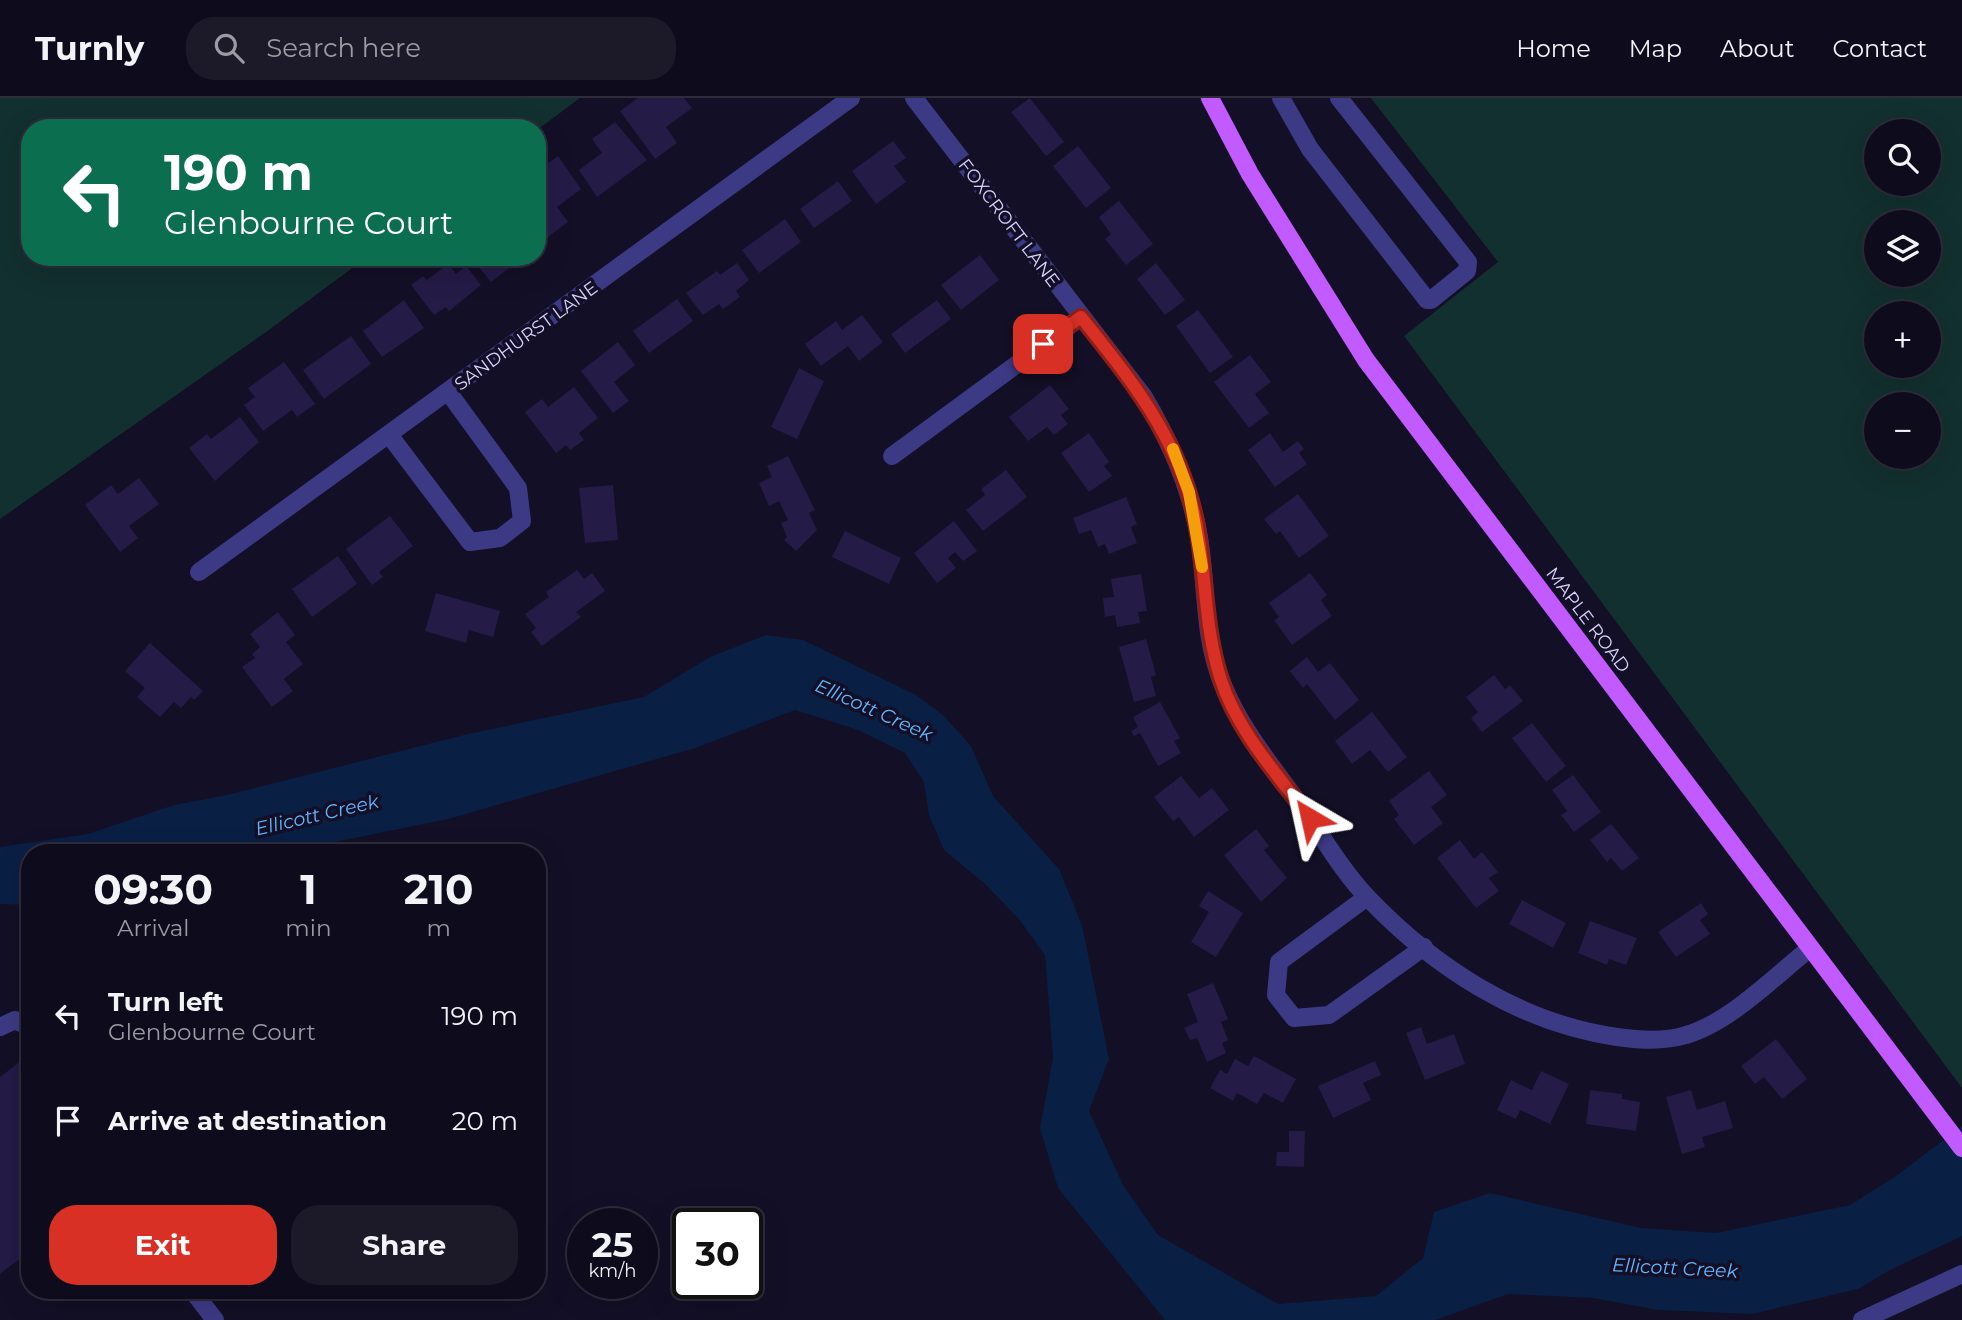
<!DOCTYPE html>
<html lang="en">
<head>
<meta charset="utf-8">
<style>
  body { margin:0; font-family:Montserrat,sans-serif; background:#1c1929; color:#f1f3f6; height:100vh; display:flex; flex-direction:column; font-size:26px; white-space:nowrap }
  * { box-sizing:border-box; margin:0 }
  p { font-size:23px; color:#9b9ba3 }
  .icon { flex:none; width:38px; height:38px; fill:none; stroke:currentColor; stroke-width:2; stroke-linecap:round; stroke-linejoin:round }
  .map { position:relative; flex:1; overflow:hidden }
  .details { position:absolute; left:21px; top:746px; width:525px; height:455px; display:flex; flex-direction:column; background:#0e0b1c; border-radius:28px; box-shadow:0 7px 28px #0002,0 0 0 2px #2e2b3b }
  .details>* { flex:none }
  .top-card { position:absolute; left:21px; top:21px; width:525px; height:147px; border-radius:28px; box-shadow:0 7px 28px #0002,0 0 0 2px #2e2b3b; background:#0b6e4f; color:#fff; overflow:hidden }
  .tools { position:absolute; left:1864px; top:21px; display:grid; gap:14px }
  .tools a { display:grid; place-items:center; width:77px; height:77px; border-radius:50%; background:#0e0b1c; box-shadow:0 7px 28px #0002,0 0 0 2px #2e2b3b; font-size:35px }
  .speed { position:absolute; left:567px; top:1110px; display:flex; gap:14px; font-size:35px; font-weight:700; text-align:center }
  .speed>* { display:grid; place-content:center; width:91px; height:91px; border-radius:50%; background:#0e0b1c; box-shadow:0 7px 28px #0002,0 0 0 2px #2e2b3b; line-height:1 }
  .speed small { font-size:18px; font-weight:400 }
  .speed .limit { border:4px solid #111; border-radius:10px; background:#fff; color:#111 }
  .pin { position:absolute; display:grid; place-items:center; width:60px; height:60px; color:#fff; margin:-30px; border-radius:14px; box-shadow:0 4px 10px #0006 }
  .me { position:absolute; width:77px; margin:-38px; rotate:324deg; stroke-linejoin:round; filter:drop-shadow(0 0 5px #0008) }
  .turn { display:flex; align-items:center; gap:24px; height:147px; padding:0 28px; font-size:32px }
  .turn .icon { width:91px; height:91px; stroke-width:2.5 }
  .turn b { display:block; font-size:49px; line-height:60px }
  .eta { display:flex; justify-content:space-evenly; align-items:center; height:119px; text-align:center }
  .eta b { font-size:42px; font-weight:700; line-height:49px }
  .primary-button { display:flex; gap:14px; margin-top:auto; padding:14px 28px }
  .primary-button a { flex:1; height:80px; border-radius:28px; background:#d93025; color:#fff; font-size:28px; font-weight:700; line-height:80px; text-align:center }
  .primary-button a+a { background:#1c1929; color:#f1f3f6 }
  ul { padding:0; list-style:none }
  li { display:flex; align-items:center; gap:21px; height:105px; padding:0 28px }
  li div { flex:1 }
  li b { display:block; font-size:26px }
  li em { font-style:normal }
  header { display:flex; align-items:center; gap:42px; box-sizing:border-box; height:98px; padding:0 35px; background:#0e0b1c; border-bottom:2px solid #2e2b3b }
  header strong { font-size:33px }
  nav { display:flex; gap:38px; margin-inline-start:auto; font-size:24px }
  .search { width:490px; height:63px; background:#1c1929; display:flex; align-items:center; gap:18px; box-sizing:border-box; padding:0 24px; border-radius:28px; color:#9b9ba3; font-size:26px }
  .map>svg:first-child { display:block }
  .green { fill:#12302f; fill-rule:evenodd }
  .water { fill:#0a1f44 }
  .building { fill:#241b47 }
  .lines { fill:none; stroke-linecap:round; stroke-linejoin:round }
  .minor { stroke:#3d3a85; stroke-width:18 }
  .major { stroke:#c25bff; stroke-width:18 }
  .route-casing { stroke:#8d1f18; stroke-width:18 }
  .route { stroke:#d93025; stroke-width:12 }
  .slow { stroke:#f59e0b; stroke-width:12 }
  .labels { text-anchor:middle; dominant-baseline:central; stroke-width:7; stroke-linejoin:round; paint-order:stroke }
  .street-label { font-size:18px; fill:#d9d4ff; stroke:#130f26 }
  .water-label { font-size:19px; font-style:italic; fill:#62b6ff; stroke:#130f26 }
</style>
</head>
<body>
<header>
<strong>Turnly</strong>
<div class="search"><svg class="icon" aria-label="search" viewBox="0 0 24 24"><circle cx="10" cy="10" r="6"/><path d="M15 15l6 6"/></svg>Search here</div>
<nav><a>Home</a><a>Map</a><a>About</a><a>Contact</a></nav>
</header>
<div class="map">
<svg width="1962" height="1222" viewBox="0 0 1962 1222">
  <rect width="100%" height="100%" fill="#130f26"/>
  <!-- green -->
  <g class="green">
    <polygon points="0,0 580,0 537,32 30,30 30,159 367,159 266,234 0,421"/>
    <path d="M 1371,0 L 1962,0 L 1962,990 L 1404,238 L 1498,164 ZM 1876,33 L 1928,33 L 1928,86 L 1876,86 ZM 1876,124 L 1928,124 L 1928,177 L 1876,177 ZM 1876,215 L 1928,215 L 1928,268 L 1876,268 ZM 1876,306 L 1928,306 L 1928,359 L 1876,359 Z"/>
  </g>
  <!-- water -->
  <polygon class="water" points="766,537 803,542 916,597 943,617 971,648 993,698 1059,771 1082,827 1109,961 1089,1013 1123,1087 1158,1137 1278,1206 1376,1198 1423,1160 1434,1114 1490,1095 1641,1130 1716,1135 1850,1107 1896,1078 1962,1028 1962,1138 1888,1173 1858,1191 1752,1216 1658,1212 1593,1200 1508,1196 1435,1222 1165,1222 1058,1090 1040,1030 1053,960 1045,857 1018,820 984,785 944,752 929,717 924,684 905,655 858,632 795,612 695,650 448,721 286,754 30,754 30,807 0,806 0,749 88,736 174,707 227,697 468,636 644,599 710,559"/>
  <!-- building -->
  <g class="building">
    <polygon points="638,0 684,0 692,10 666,29 677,45 655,61 620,13"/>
    <polygon points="1030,0 1064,44 1046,58 1011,14"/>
    <polygon points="615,24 647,62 597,99 579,72 602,55 592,41"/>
    <polygon points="893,43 906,60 894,68 906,84 876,106 852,73"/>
    <polygon points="1078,48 1111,90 1086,110 1053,68"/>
    <polygon points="558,58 581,91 557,109 568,124 544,142 537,133 537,73"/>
    <polygon points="838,83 852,103 814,130 800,111"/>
    <polygon points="1119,103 1153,146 1126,167 1105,141 1111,136 1099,119"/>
    <polygon points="785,121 801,144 759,175 742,152"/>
    <polygon points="980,157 999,182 961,212 941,187"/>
    <polygon points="471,159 509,159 514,166 491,184"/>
    <polygon points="737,165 749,182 736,193 740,199 723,211 719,206 703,217 686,195 717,173 720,177"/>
    <polygon points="1156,165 1185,202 1165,217 1137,181"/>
    <polygon points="448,166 456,176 466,168 481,187 449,213 446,209 434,217 411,187 423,178 427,182"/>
    <polygon points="677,201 693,223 649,255 633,233"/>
    <polygon points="404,202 424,230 382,259 363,233"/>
    <polygon points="937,202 951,221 905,255 891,236"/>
    <polygon points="1198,212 1233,259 1210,275 1176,228"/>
    <polygon points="862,217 883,244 859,263 848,248 821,268 805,246 836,223 842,232"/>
    <polygon points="351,238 371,266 324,301 303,272"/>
    <polygon points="618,244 635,267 614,284 629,303 613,315 581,273"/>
    <polygon points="1250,257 1271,284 1255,296 1269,315 1249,330 1214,284"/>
    <polygon points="284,264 315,306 297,319 292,312 263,333 244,307 255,299 248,290"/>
    <polygon points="799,270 824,283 797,341 771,329"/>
    <polygon points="1050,287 1069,311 1061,317 1068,326 1054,337 1047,329 1028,343 1009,319"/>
    <polygon points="574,289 598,320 579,335 584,342 570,352 566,347 556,355 525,314 542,301 548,309"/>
    <polygon points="240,319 259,344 215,383 189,350 207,336 211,341"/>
    <polygon points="1089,335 1109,364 1104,368 1112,378 1089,394 1061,355"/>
    <polygon points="1270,335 1283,354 1298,343 1304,351 1299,355 1307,366 1275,389 1248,352"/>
    <polygon points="788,358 815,412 809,415 817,432 796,453 784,442 787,439 781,425 788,422 779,403 769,408 759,385 772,379 767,368"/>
    <polygon points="1006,372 1027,399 983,433 966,412 985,397 981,391"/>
    <polygon points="139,380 159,406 129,428 138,440 120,454 85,407 111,387 118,396"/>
    <polygon points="613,387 618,442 585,445 579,390"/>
    <polygon points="1298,396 1329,438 1299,460 1280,433 1276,436 1264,421"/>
    <polygon points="1126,399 1137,426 1131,429 1137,445 1109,456 1105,446 1098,449 1091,432 1079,436 1073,420"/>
    <polygon points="390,418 413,448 379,474 383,479 372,487 346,451"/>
    <polygon points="954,423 977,453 963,463 955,454 948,460 956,470 937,485 914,455"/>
    <polygon points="845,433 901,460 889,486 832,459"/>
    <polygon points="338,458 357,486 312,519 292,491"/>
    <polygon points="577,472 584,481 592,475 605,493 576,514 581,519 542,548 531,534 536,530 525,516 549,499 546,494"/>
    <polygon points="1310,475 1327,497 1321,502 1332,518 1292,547 1274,522 1279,519 1269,505"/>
    <polygon points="1141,476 1147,513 1138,514 1140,525 1117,529 1115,517 1105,519 1103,500 1114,499 1111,481"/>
    <polygon points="436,495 500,513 493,539 469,532 466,545 425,533"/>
    <polygon points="278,514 295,537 286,544 303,566 284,581 293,593 272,609 242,569 255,560 252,556 260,549 250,536"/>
    <polygon points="1146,541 1156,577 1151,579 1156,598 1134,604 1119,549"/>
    <polygon points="150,545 203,593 194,602 191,599 181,610 174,604 160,619 137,599 145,590 125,573"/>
    <polygon points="1307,559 1318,574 1330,565 1359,602 1335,622 1307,586 1303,590 1290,573"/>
    <polygon points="1494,577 1505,591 1510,587 1523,603 1482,634 1471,620 1478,614 1466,599"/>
    <polygon points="1160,604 1180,640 1174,643 1181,655 1158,668 1140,635 1134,638 1131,633 1138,629 1133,619"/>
    <polygon points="1372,614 1407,659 1388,674 1370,652 1352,666 1335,643"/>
    <polygon points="1532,625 1566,668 1546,684 1512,640"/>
    <polygon points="1429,673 1447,697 1431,709 1443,725 1414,747 1394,721 1399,717 1389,703"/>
    <polygon points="1573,677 1601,714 1574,734 1561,717 1567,713 1552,692"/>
    <polygon points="1181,678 1199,700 1212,690 1229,712 1194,739 1179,719 1173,723 1154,699"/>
    <polygon points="1611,726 1639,760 1622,773 1611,760 1607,764 1590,742"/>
    <polygon points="1256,731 1269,748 1264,752 1287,780 1261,804 1224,757"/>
    <polygon points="1460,742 1474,761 1482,754 1498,774 1489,780 1499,793 1476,810 1437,760"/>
    <polygon points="1208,793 1243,815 1216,859 1191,844 1209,814 1199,808"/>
    <polygon points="1522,802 1566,825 1553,850 1509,826"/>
    <polygon points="1701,805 1708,816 1700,822 1710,836 1676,859 1658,834"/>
    <polygon points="1590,823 1637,840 1626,867 1609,861 1607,867 1578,855"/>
    <polygon points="1213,885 1228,921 1221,924 1228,942 1222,945 1226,955 1207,964 1197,940 1190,942 1184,930 1198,924 1187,896"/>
    <polygon points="1421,929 1427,946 1454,936 1465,966 1425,982 1406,935"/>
    <polygon points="1776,941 1807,981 1782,1001 1764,979 1755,986 1741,968"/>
    <polygon points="1254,958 1296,981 1283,1005 1264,995 1257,1006 1237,995 1233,1003 1210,990 1220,972 1227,976 1235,961 1248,968"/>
    <polygon points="21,963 30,974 30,1051 22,1057 30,1066 30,1153 0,1176 0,979"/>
    <polygon points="1375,963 1381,977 1363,985 1371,1002 1333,1020 1318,988"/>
    <polygon points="1541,973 1569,986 1550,1026 1520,1012 1516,1021 1497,1012 1511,982 1532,992"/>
    <polygon points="1590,992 1622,996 1622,1001 1640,1004 1636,1033 1586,1026"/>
    <polygon points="1691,992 1697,1012 1725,1003 1733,1030 1702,1039 1705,1049 1682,1056 1666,999"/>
    <polygon points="1289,1033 1305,1033 1304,1069 1276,1068 1277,1054 1289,1054"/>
  </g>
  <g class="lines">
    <!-- minor -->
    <g class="minor">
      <path d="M 914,0 L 1144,299 C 1170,343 1190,388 1199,439 C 1207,488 1203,540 1223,587 C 1240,629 1268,663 1295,700 C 1319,732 1340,771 1368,800 C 1435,870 1520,925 1617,939 C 1640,942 1663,944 1686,937 C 1729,925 1774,879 1809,851"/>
      <polyline points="1281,0 1310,51 1427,202 1431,202 1467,173 1468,164 1339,0"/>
      <polyline points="390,338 470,444 500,440 522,423 518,390 449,295"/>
      <polyline points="892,358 1081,219"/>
      <polyline points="199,474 851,0"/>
      <polyline points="1367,799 1279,864 1276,897 1294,920 1329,917 1424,849"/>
      <polyline points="0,929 15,922 30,929"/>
      <polyline points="192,1192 215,1222"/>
      <polyline points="1862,1222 1962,1176"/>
    </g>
    <!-- major -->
    <polyline class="major" points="1210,0 1250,76 1366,262 1962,1050"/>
  </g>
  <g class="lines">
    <defs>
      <path id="route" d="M 1043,246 L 1081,219 C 1136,288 1186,349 1199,441 C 1206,488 1206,536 1221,582 C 1238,634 1278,677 1310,720"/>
    </defs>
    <!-- route casing -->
    <use href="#route" class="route-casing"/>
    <!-- route -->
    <use href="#route" class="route"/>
    <!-- slow -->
    <polyline class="slow" points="1173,351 1189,394 1202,469"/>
  </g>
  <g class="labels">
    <!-- street labels -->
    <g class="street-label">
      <text transform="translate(1009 125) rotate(53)">FOXCROFT LANE</text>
      <text transform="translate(526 238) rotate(-36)">SANDHURST LANE</text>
      <text transform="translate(1588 522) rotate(53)">MAPLE ROAD</text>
    </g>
    <!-- water labels -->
    <g class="water-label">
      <text transform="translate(874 612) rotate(24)">Ellicott Creek</text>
      <text transform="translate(317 717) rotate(-13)">Ellicott Creek</text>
      <text transform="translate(1675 1170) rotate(3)">Ellicott Creek</text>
    </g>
  </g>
</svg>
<div class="tools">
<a><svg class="icon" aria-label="search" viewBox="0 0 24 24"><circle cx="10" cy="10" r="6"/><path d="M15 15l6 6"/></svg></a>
<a><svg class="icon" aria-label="layers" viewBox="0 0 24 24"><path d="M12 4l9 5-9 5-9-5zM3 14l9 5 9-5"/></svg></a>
<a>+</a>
<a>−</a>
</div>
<div class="speed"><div>25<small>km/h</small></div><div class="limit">30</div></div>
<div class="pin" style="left:1043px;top:246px;background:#d93025"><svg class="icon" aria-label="arrive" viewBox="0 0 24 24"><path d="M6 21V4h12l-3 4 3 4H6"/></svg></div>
<svg class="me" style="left:1310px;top:720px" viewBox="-20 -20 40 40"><path d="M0-17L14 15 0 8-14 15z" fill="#d93025" stroke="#fff" stroke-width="4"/></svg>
<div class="top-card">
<div class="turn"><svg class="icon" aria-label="left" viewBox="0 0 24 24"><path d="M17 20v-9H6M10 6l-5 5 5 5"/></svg><div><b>190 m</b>Glenbourne Court</div></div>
</div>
<section class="details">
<div class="eta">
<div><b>09:30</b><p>Arrival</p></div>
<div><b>1</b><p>min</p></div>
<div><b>210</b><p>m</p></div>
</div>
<ul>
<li><svg class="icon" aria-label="left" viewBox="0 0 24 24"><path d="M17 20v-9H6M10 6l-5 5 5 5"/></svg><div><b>Turn left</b><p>Glenbourne Court</p></div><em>190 m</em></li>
<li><svg class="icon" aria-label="arrive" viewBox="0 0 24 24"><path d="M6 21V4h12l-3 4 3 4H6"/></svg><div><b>Arrive at destination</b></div><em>20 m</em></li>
</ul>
<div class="primary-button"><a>Exit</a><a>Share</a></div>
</section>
</div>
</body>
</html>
